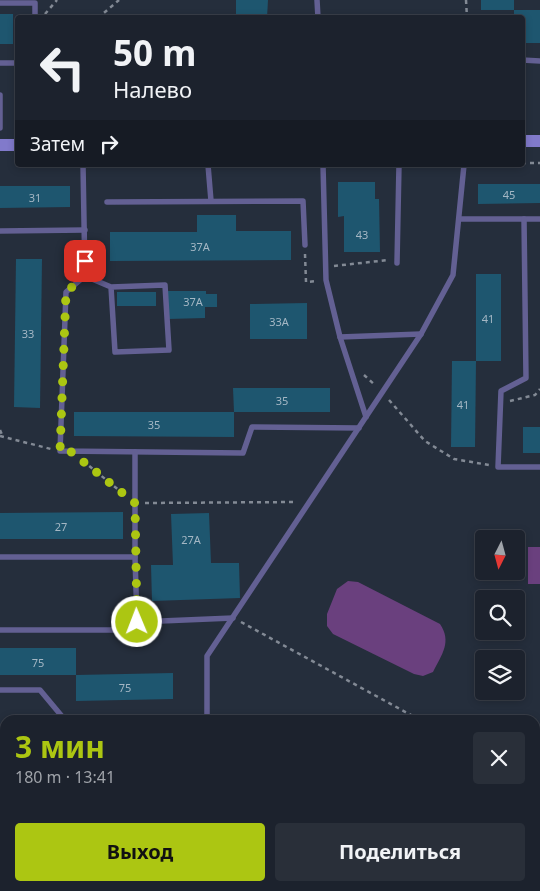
<!DOCTYPE html>
<html lang="ru">
<head>
<meta charset="utf-8">
<style>
  body { margin:0; font-family:"Noto Sans",sans-serif; background:#292f39; color:#f1f3f6; height:100vh; display:flex; flex-direction:column; font-size:19px; white-space:nowrap }
  * { box-sizing:border-box; margin:0 }
  p { font-size:16px; color:#a0a4aa }
  .icon { flex:none; width:28px; height:28px; fill:none; stroke:currentColor; stroke-width:2; stroke-linecap:round; stroke-linejoin:round }
  .map { position:relative; flex:1; overflow:hidden }
  .side { position:absolute; left:0px; top:715px; width:540px; height:176px; display:flex; flex-direction:column; background:#1c222d; border-radius:15px 15px 0 0; box-shadow:0 2px 8px #0003,0 0 0 1px #3a3f49 }
  .side>* { flex:none }
  .guide { position:absolute; left:15px; top:15px; width:510px; height:152px; border-radius:5px; box-shadow:0 2px 8px #0003,0 0 0 1px #3a3f49; background:#1c222d; color:#f1f3f6; overflow:hidden }
  .needle { width:32px; rotate:186deg }
  .controls { position:absolute; left:475px; top:530px; display:grid; gap:10px }
  .controls a { display:grid; place-items:center; width:50px; height:50px; border-radius:5px; background:#1c222d; box-shadow:0 2px 8px #0003,0 0 0 1px #3a3f49; font-size:25px }
  .pin { position:absolute; display:grid; place-items:center; width:42px; height:42px; color:#fff; margin:-21px; border-radius:10px; box-shadow:0 2px 8px #0006 }
  .me { position:absolute; width:55px; margin:-28px; rotate:359deg; stroke-linejoin:round; filter:drop-shadow(0 0 4px #0008) }
  .turn { display:flex; align-items:center; gap:18px; height:105px; padding:0 15px; font-size:22px }
  .turn .icon { width:65px; height:65px; stroke-width:2.5 }
  .turn b { display:block; font-size:35px; line-height:42px }
  .then { display:flex; align-items:center; height:48px; padding:0 15px; background:#0003; gap:10px; font-size:19px }
  .round { display:grid; place-items:center; flex:none; width:52px; height:52px; border-radius:5px; background:#292f39 }
  .head { display:flex; align-items:center; justify-content:space-between; height:85px; padding:0 15px }
  h1 { font-size:30px; font-weight:700; line-height:38px; color:#acc612 }
  .cta { display:flex; gap:10px; margin-top:auto; padding:10px 15px }
  .cta a { flex:1; height:58px; border-radius:5px; background:#acc612; color:#111; font-size:20px; font-weight:700; line-height:58px; text-align:center }
  .cta a+a { background:#292f39; color:#f1f3f6 }
  .map>svg:first-child { display:block }
  .green { fill:#6a407e }
  .building { fill:#1e566f }
  .lines { fill:none; stroke-linecap:round; stroke-linejoin:round }
  .path { stroke:#838a95; stroke-width:2.5; stroke-dasharray:4 4; stroke-linecap:butt }
  .lane { stroke:#636093; stroke-width:5.5 }
  .secondary { stroke:#817acb; stroke-width:12 }
  .route { stroke:#acc612; stroke-width:9; stroke-dasharray:0 16.2 }
  .labels { text-anchor:middle; dominant-baseline:central; stroke-width:4; stroke-linejoin:round; paint-order:stroke }
  .number-label { font-size:11px; fill:#a4b7c4 }
</style>
</head>
<body>
<div class="map">
<svg width="540" height="891" viewBox="0 0 540 891">
  <rect width="100%" height="100%" fill="#252e3c"/>
  <!-- green -->
  <g class="green">
    <rect x="528" y="547" width="12" height="37"/>
    <path d="M 348,581 L 358,582 L 440,624 C 452,642 442,654 433,672 L 423,676 L 414,674 L 333,634 L 327,626 L 327,614 L 337,589 Z"/>
  </g>
  <!-- building -->
  <g class="building">
    <polygon points="236,0 268,0 267,18 236,18"/>
    <rect x="481" y="0" width="33" height="10"/>
    <polygon points="514,10 540,10 540,43 522,43 522,18 514,18"/>
    <rect x="0" y="14" width="13" height="30"/>
    <polygon points="338,182 375,182 375,199 379,199 380,252 344,252 344,216 338,217"/>
    <polygon points="478,184 540,184 540,203 478,204"/>
    <polygon points="0,186 70,186 70,207 0,208"/>
    <polygon points="197,215 236,215 236,231 291,231 291,260 110,261 110,232 197,232"/>
    <polygon points="16,259 42,259 40,408 14,407"/>
    <rect x="476" y="274" width="25" height="87"/>
    <polygon points="167,291 206,291 206,294 217,294 217,307 205,307 205,318 168,319"/>
    <rect x="117" y="292" width="39" height="14"/>
    <polygon points="307,303 307,339 250,339 250,304"/>
    <polygon points="452,361 476,361 475,447 451,447"/>
    <polygon points="233,388 330,388 330,412 234,412"/>
    <polygon points="74,412 234,412 234,437 74,436"/>
    <rect x="523" y="427" width="17" height="26"/>
    <polygon points="123,512 123,539 0,539 0,513"/>
    <polygon points="209,513 211,563 239,563 240,598 152,601 151,565 173,565 171,514"/>
    <rect x="0" y="648" width="76" height="27"/>
    <polygon points="173,673 173,699 76,701 76,675"/>
    <rect x="0" y="814" width="5" height="25"/>
  </g>
  <g class="lines">
    <!-- path -->
    <g class="path">
      <polyline points="466,0 467,18"/>
      <polyline points="45,14 57,0"/>
      <polyline points="98,18 119,0"/>
      <polyline points="522,163 540,163"/>
      <polyline points="218,165 264,165"/>
      <polyline points="305,254 306,282 317,281"/>
      <polyline points="334,266 388,260"/>
      <polyline points="364,375 375,385"/>
      <polyline points="389,400 425,441 454,459 489,465"/>
      <polyline points="510,401 535,395 540,389"/>
      <polyline points="0,430 3,437"/>
      <polyline points="0,436 51,449"/>
      <polyline points="83,461 125,495"/>
      <polyline points="145,503 297,502"/>
      <polyline points="241,622 420,720"/>
      <polyline points="0,744 5,745"/>
      <polyline points="0,775 5,774"/>
      <polyline points="530,886 530,891"/>
      <polyline points="70,891 79,886"/>
    </g>
    <!-- lane -->
    <g class="lane">
      <polyline points="317,0 318,18"/>
      <polyline points="0,3 35,3 35,18"/>
      <polyline points="522,60 540,61"/>
      <polyline points="0,63 18,63"/>
      <polyline points="0,95 0,128"/>
      <polyline points="83,165 85,276 66,292 60,451 243,453 252,427 359,428"/>
      <polyline points="208,165 211,201"/>
      <polyline points="323,165 326,280 340,337 366,417"/>
      <polyline points="107,202 303,201 305,245"/>
      <polyline points="459,219 540,219"/>
      <polyline points="524,219 526,378 501,391 498,467 540,467"/>
      <polyline points="0,231 85,230"/>
      <polyline points="397,263 399,165"/>
      <polyline points="85,276 111,287 115,352 169,350 165,285 111,287"/>
      <polyline points="340,337 421,334"/>
      <polyline points="135,452 135,557"/>
      <polyline points="0,557 135,557 137,622 233,618"/>
      <polyline points="0,630 124,630 137,622"/>
      <polyline points="0,690 40,690 65,720"/>
      <polyline points="207,720 207,656 421,334 453,275 464,165"/>
      <polyline points="0,850 5,850"/>
      <polyline points="210,886 210,891"/>
    </g>
    <!-- secondary -->
    <g class="secondary">
      <polyline points="522,141 540,141"/>
      <polyline points="0,145 18,145"/>
    </g>
  </g>
  <g class="lines">
    <!-- route -->
    <polyline class="route" points="85,261 85,276 66,292 60,451 70,451 135,503 137,622"/>
  </g>
  <g class="labels">
    <!-- number labels -->
    <g class="number-label">
      <text x="509" y="194">45</text>
      <text x="35" y="197">31</text>
      <text x="362" y="234">43</text>
      <text x="200" y="246">37А</text>
      <text x="193" y="301">37А</text>
      <text x="488" y="318">41</text>
      <text x="279" y="321">33А</text>
      <text x="28" y="333">33</text>
      <text x="282" y="400">35</text>
      <text x="463" y="404">41</text>
      <text x="154" y="424">35</text>
      <text x="61" y="526">27</text>
      <text x="191" y="539">27А</text>
      <text x="38" y="662">75</text>
      <text x="125" y="687">75</text>
    </g>
  </g>
</svg>
<div class="controls">
<a><svg class="needle" viewBox="-14 -14 28 28"><path d="M0-13l5 13h-10z" fill="#e53935"/><path d="M0 13l5-13h-10z" fill="#a0a4aa"/></svg></a>
<a><svg class="icon" aria-label="search" viewBox="0 0 24 24"><circle cx="10" cy="10" r="6"/><path d="M15 15l6 6"/></svg></a>
<a><svg class="icon" aria-label="layers" viewBox="0 0 24 24"><path d="M12 4l9 5-9 5-9-5zM3 14l9 5 9-5"/></svg></a>
</div>
<div class="pin" style="left:85px;top:261px;background:#d93025"><svg class="icon" aria-label="arrive" viewBox="0 0 24 24"><path d="M6 21V4h12l-3 4 3 4H6"/></svg></div>
<svg class="me" style="left:137px;top:622px" viewBox="-20 -20 40 40"><circle r="17" fill="#acc612" stroke="#fff" stroke-width="3"/><path d="M0-11L8 9 0 5-8 9z" fill="#fff"/></svg>
<div class="guide">
<div class="turn"><svg class="icon" aria-label="left" viewBox="0 0 24 24"><path d="M17 20v-9H6M10 6l-5 5 5 5"/></svg><div><b>50 m</b>Налево</div></div>
<div class="then">Затем<svg class="icon" aria-label="right" viewBox="0 0 24 24"><path d="M7 20v-9h11M14 6l5 5-5 5"/></svg></div>
</div>
<section class="side">
<div class="head"><div><h1>3 мин</h1><p>180 m · 13:41</p></div><a class="round"><svg class="icon" aria-label="close" viewBox="0 0 24 24"><path d="M6 6l12 12M18 6L6 18"/></svg></a></div>
<div class="cta"><a>Выход</a><a>Поделиться</a></div>
</section>
</div>
</body>
</html>
